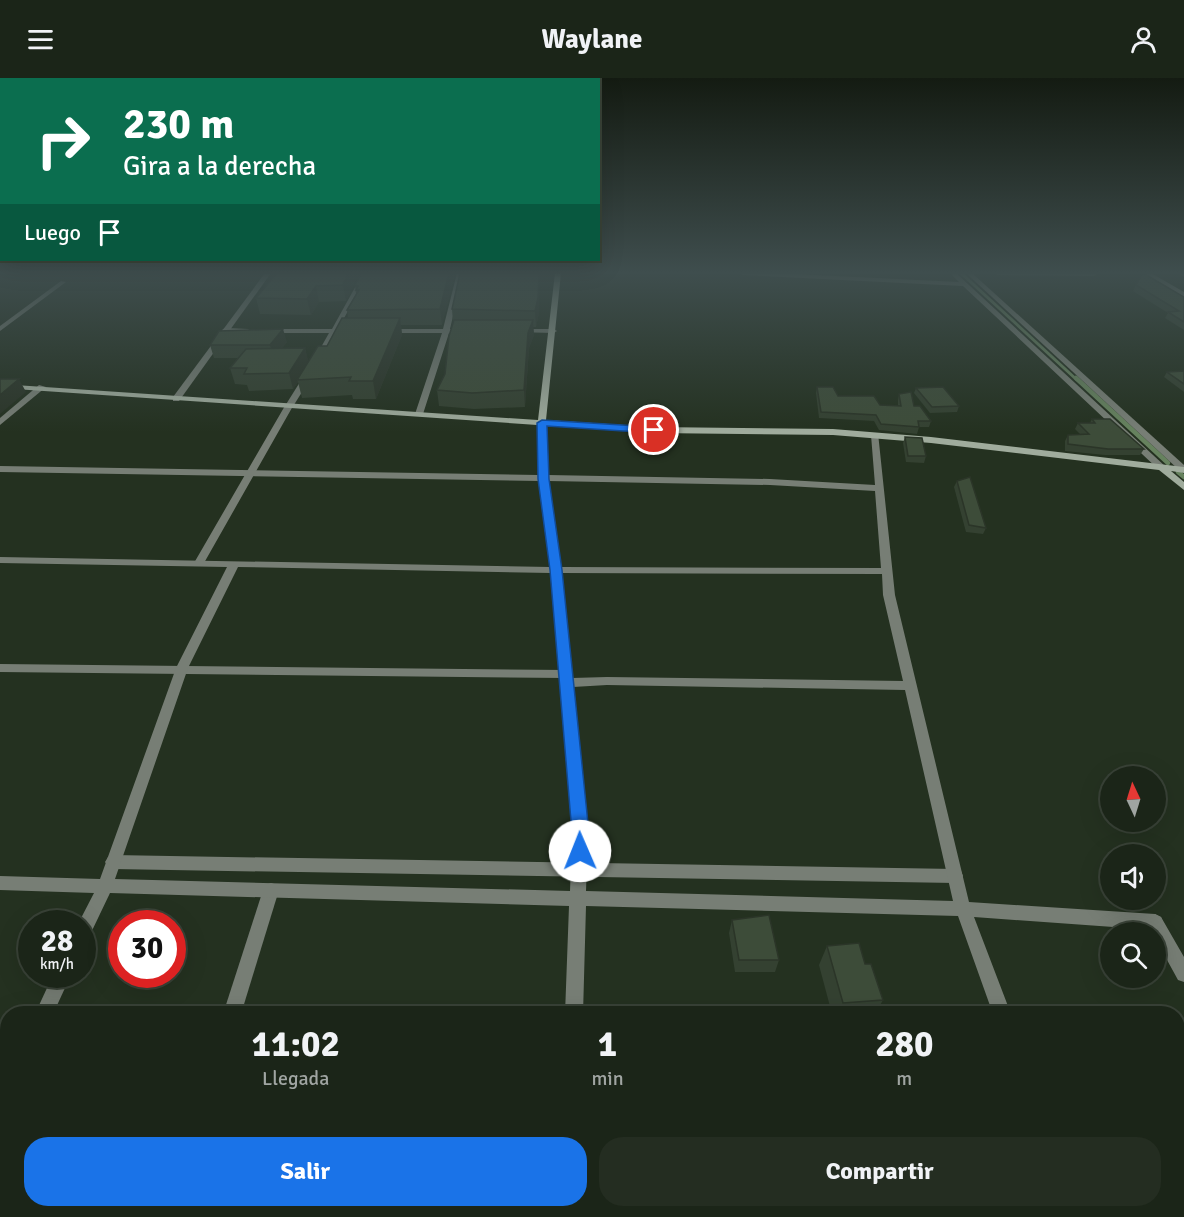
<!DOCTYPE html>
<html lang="es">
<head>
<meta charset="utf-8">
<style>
  body { margin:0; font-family:Signika,sans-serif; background:#242d21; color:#f1f3f6; height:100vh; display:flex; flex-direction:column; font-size:22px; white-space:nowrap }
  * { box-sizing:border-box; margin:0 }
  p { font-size:20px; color:#a0a5a2 }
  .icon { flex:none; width:33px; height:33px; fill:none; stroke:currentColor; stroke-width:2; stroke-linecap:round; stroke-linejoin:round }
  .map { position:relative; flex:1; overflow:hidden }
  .side { position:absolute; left:0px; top:928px; width:1185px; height:212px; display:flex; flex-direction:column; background:#1b2518; border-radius:24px 24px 0 0; box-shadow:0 6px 24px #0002,0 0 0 2px #394237 }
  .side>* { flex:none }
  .guide { position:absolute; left:0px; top:0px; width:600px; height:183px; box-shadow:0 6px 24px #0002,0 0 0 2px #394237; background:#0b6e4f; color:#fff; overflow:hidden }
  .needle { width:39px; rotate:356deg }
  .buttons { position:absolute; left:1100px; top:688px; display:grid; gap:12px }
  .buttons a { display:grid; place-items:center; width:66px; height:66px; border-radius:50%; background:#1b2518; box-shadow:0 6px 24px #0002,0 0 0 2px #394237; font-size:30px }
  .speed { position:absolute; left:18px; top:832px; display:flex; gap:12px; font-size:30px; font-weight:700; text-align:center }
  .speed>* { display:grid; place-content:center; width:78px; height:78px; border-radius:50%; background:#1b2518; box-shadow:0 6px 24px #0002,0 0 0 2px #394237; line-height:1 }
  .speed small { font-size:15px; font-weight:400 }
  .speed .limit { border:9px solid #d22; background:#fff; color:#111 }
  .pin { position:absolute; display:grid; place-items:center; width:51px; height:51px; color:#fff; margin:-26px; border:3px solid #fff; border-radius:50%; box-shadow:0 2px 6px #0007 }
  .me { position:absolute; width:66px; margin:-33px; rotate:359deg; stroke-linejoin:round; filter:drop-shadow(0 0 4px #0008) }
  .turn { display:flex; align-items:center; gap:21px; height:126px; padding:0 24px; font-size:27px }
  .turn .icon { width:78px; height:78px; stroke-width:2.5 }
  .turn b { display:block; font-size:42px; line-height:51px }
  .then { display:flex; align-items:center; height:57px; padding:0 24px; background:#0003; gap:12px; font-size:22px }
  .eta { display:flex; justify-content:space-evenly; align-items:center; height:102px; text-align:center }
  .eta b { font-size:36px; font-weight:700; line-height:42px }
  .button { display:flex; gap:12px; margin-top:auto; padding:12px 24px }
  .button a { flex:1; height:69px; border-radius:24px; background:#1a73e8; color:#fff; font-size:24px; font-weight:700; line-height:69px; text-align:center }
  .button a+a { background:#242d21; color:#f1f3f6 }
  header { display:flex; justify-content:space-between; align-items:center; height:78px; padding:0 24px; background:#1b2518; font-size:27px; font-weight:700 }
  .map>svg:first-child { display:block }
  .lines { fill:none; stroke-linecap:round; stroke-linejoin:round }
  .stream-far1 { stroke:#66825e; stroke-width:3 }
  .stream { stroke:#66825e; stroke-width:4.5 }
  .canal { fill:#66825e; fill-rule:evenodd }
  .lane { fill:#777e75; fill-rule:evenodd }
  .street { fill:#777e75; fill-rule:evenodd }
  .secondary { fill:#a0ac9d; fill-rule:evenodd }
  .wall { fill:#344131 }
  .shaded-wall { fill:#2b3528 }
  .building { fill:#3d4c39; stroke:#2b3528; stroke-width:1.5 }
  .route { fill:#1a73e8; stroke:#114b97; stroke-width:1.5 }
</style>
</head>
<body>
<header><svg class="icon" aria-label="menu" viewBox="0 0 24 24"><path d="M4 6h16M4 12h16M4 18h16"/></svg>Waylane<svg class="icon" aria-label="person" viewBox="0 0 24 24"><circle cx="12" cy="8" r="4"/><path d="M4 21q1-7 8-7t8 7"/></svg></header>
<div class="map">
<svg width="1184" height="1139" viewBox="0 0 1184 1139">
  <rect width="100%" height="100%" fill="#243120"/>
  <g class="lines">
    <!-- stream-far1 -->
    <polyline class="stream-far1" points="961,195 1077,302"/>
    <!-- stream -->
    <g class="stream">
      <polyline points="1076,300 1168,385"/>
      <polyline points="1178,394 1184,399"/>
    </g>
    <!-- canal -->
    <polygon class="canal" points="1178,195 1184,195 1184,199"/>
    <!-- lane -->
    <g class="lane">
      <polygon points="265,195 271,195 179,323 173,323 173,319"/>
      <polygon points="286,326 293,328 204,485 203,487 195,487 194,485"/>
      <polygon points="0,586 566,592 572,596 566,600 0,594"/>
      <polygon points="113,777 955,791 961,793 963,798 961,803 955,805 113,791 108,789 105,784 108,779"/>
      <polygon points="271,805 277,807 279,812 241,936 223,936 263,812 265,807"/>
      <polygon points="1155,836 1161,839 1184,879 1184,904 1178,902 1155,860 1155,855 1152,855 1147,844 1149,839"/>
      <polygon points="161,1132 182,1132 181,1139 159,1139"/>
    </g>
    <!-- street -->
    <g class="street">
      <polygon points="363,195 369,195 338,251 350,251 353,253 350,255 336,255 322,282 315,280 329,255 268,255 265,253 268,251 332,251"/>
      <polygon points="457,195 463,195 450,251 467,251 470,253 467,255 449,255 423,336 416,338 415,336 442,255 385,255 382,253 385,251 443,251"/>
      <polygon points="740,195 774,195 959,204 950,195 956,195 1166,389 1164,391 1158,391 963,208 743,197"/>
      <polygon points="966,195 972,195 1184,387 1184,392 1179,392"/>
      <polygon points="995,195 1096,195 1097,196 1094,198 998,197"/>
      <polygon points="1144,195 1151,195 1184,214 1184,219"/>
      <polygon points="61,203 66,204 0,253 0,248"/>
      <polygon points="225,250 248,251 251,253 248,255 223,253 222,252"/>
      <polygon points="517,251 554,251 557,253 554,255 515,254 515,252"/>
      <polygon points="305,296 312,298 292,330 286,330 285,328"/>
      <polygon points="39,307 46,309 0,347 0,340"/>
      <path d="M 542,342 L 546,345 L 548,397 L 770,401 L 875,407 L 871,357 L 878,355 L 895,517 L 969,824 L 1155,836 L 1161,839 L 1163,844 L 1161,849 L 1155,852 L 974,839 L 1011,936 L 993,936 L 958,838 L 586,828 L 583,936 L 565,936 L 569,828 L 110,815 L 88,861 L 82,863 L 82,846 L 78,846 L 94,815 L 0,812 L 0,798 L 100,801 L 176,590 L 227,489 L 0,485 L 0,479 L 550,489 L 539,403 L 0,394 L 0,388 L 538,397 L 538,345 ZM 548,403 L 770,407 L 875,413 L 881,490 L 561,489 ZM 238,489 L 551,495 L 572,755 L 570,813 L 115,801 L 188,590 ZM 562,495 L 882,496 L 883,517 L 903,603 L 607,599 L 572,600 ZM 607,607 L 905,612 L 953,823 L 586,813 L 588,755 L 573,609 Z"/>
      <polygon points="53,897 71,897 53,936 35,936"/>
      <polygon points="8,1004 8,1035 0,1039 0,1009"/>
      <polygon points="559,1132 690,1132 693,1139 557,1139"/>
      <polygon points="1065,1132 1086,1132 1088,1139 1066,1139"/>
    </g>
    <!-- secondary -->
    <polygon class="secondary" points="555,195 561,195 546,342 654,349 833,351 931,359 1184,389 1184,395 1171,393 1184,404 1184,412 1159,392 931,365 833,357 654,355 0,310 0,306 538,342"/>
  </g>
  <!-- wall -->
  <g class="wall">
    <polygon points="277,195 359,195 346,223 319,224 311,237 260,236 256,220"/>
    <polygon points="361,195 455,195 442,247 401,247 402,257 376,321 353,321 352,317 302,320 298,304 293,311 249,313 247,307 235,306 230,290 238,280 214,280 210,267 287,264 282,270 305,270 308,284 327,268 348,240 347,232 356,216 355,208"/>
    <polygon points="460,195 539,195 539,235 536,249 533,249 534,257 529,270 525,329 474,331 439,328 437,312 445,296 453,245 452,231"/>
    <polygon points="1136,207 1184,219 1184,252 1165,240 1168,235 1133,213"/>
    <polygon points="1184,293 1184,314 1164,299 1167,294"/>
    <polygon points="817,309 838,318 880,327 898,328 898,322 899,316 914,328 931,343 929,349 919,349 917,356 879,352 874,343 819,340 816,315"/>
    <polygon points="916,310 959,328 957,334 930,335 914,315"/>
    <polygon points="1092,341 1144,371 1140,377 1105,377 1065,373 1065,363 1068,357 1081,357 1075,351 1078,345 1090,345"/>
    <polygon points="905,359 926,378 924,385 906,384 903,365"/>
    <polygon points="957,403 986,450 983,456 966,454 954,409"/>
    <polygon points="732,842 779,882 775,894 735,894 729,855"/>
    <polygon points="827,868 865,886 883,922 875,936 832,936 819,887"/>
  </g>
  <!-- shaded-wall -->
  <g class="shaded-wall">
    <polygon points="348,195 359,195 346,223 343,207"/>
    <polygon points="449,195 455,195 442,247 440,231"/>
    <polygon points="539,195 539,235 536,249 535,233"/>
    <polygon points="316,208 319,224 311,237 307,221"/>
    <polygon points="400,240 402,257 376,321 373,303"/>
    <polygon points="533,242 534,257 529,270 525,329 524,312 528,255"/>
    <polygon points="283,251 287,264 274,281 270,267"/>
    <polygon points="305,270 309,286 297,302 298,304 293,311 289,295"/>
    <polygon points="19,301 26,314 0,336 0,317"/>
  </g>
  <!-- building -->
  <g class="building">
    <polygon points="277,195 348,195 343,207 316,208 307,221 256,220"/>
    <polygon points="361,195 449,195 440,231 347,232 359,212 356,212 358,208 355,208"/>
    <polygon points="460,195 539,195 538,220 535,233 452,231"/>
    <polygon points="1143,195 1184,219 1184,244 1168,234 1179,233 1136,207"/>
    <polygon points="342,240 400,240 373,303 349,303 351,299 297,302 318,268 327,268"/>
    <polygon points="454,242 533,242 528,255 524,312 472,315 437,312 445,296 449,258"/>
    <polygon points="283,251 270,267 210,267 219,253"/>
    <polygon points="305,270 289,295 244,296 247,290 230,290 246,271"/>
    <polygon points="1184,293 1184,306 1167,294"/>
    <polygon points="0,301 19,301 0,317"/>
    <polygon points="817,309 833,309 838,318 874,318 880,327 901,328 899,316 911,314 914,328 920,328 931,343 918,343 919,349 881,346 876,337 821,334"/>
    <polygon points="943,309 959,328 932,329 916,310"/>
    <polygon points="1092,341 1110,341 1144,371 1108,371 1068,366 1068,357 1089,356 1078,345 1095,345"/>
    <polygon points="905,359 922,360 926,378 908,378"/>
    <polygon points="970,399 986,450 969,447 957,403"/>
    <polygon points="769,837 779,882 739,882 732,842"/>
    <polygon points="859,865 865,886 871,886 883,922 843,925 827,868"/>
  </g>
  <!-- sky -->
  <linearGradient id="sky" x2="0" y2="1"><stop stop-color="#141b12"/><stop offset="0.55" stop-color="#3f4e4e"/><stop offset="1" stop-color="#3f4e4e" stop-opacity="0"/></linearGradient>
  <rect width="1184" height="354" fill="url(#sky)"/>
  <!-- route -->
  <polygon class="route" points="542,342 654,349 659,352 654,355 547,348 549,401 562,492 589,755 586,779 580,781 574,779 571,773 572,755 550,492 538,401 537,345"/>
</svg>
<div class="buttons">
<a><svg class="needle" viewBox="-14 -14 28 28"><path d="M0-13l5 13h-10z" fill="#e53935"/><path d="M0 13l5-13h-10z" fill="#a0a5a2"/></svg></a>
<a><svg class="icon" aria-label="sound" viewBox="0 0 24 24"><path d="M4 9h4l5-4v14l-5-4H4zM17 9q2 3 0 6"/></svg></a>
<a><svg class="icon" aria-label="search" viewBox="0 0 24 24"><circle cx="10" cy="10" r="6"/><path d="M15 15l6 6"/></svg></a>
</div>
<div class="speed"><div>28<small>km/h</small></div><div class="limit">30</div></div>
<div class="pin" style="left:654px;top:352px;background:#d93025"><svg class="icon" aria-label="arrive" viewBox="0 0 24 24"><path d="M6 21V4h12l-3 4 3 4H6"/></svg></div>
<svg class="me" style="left:580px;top:773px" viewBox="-20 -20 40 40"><circle r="19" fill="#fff"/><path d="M0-13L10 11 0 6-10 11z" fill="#1a73e8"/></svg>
<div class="guide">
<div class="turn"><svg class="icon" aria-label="right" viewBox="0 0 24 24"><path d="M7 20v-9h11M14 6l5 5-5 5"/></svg><div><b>230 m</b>Gira a la derecha</div></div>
<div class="then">Luego<svg class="icon" aria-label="arrive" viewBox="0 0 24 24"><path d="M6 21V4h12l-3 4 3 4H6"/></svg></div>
</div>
<section class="side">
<div class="eta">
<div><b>11:02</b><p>Llegada</p></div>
<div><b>1</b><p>min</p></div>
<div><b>280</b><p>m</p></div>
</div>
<div class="button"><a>Salir</a><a>Compartir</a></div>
</section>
</div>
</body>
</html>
